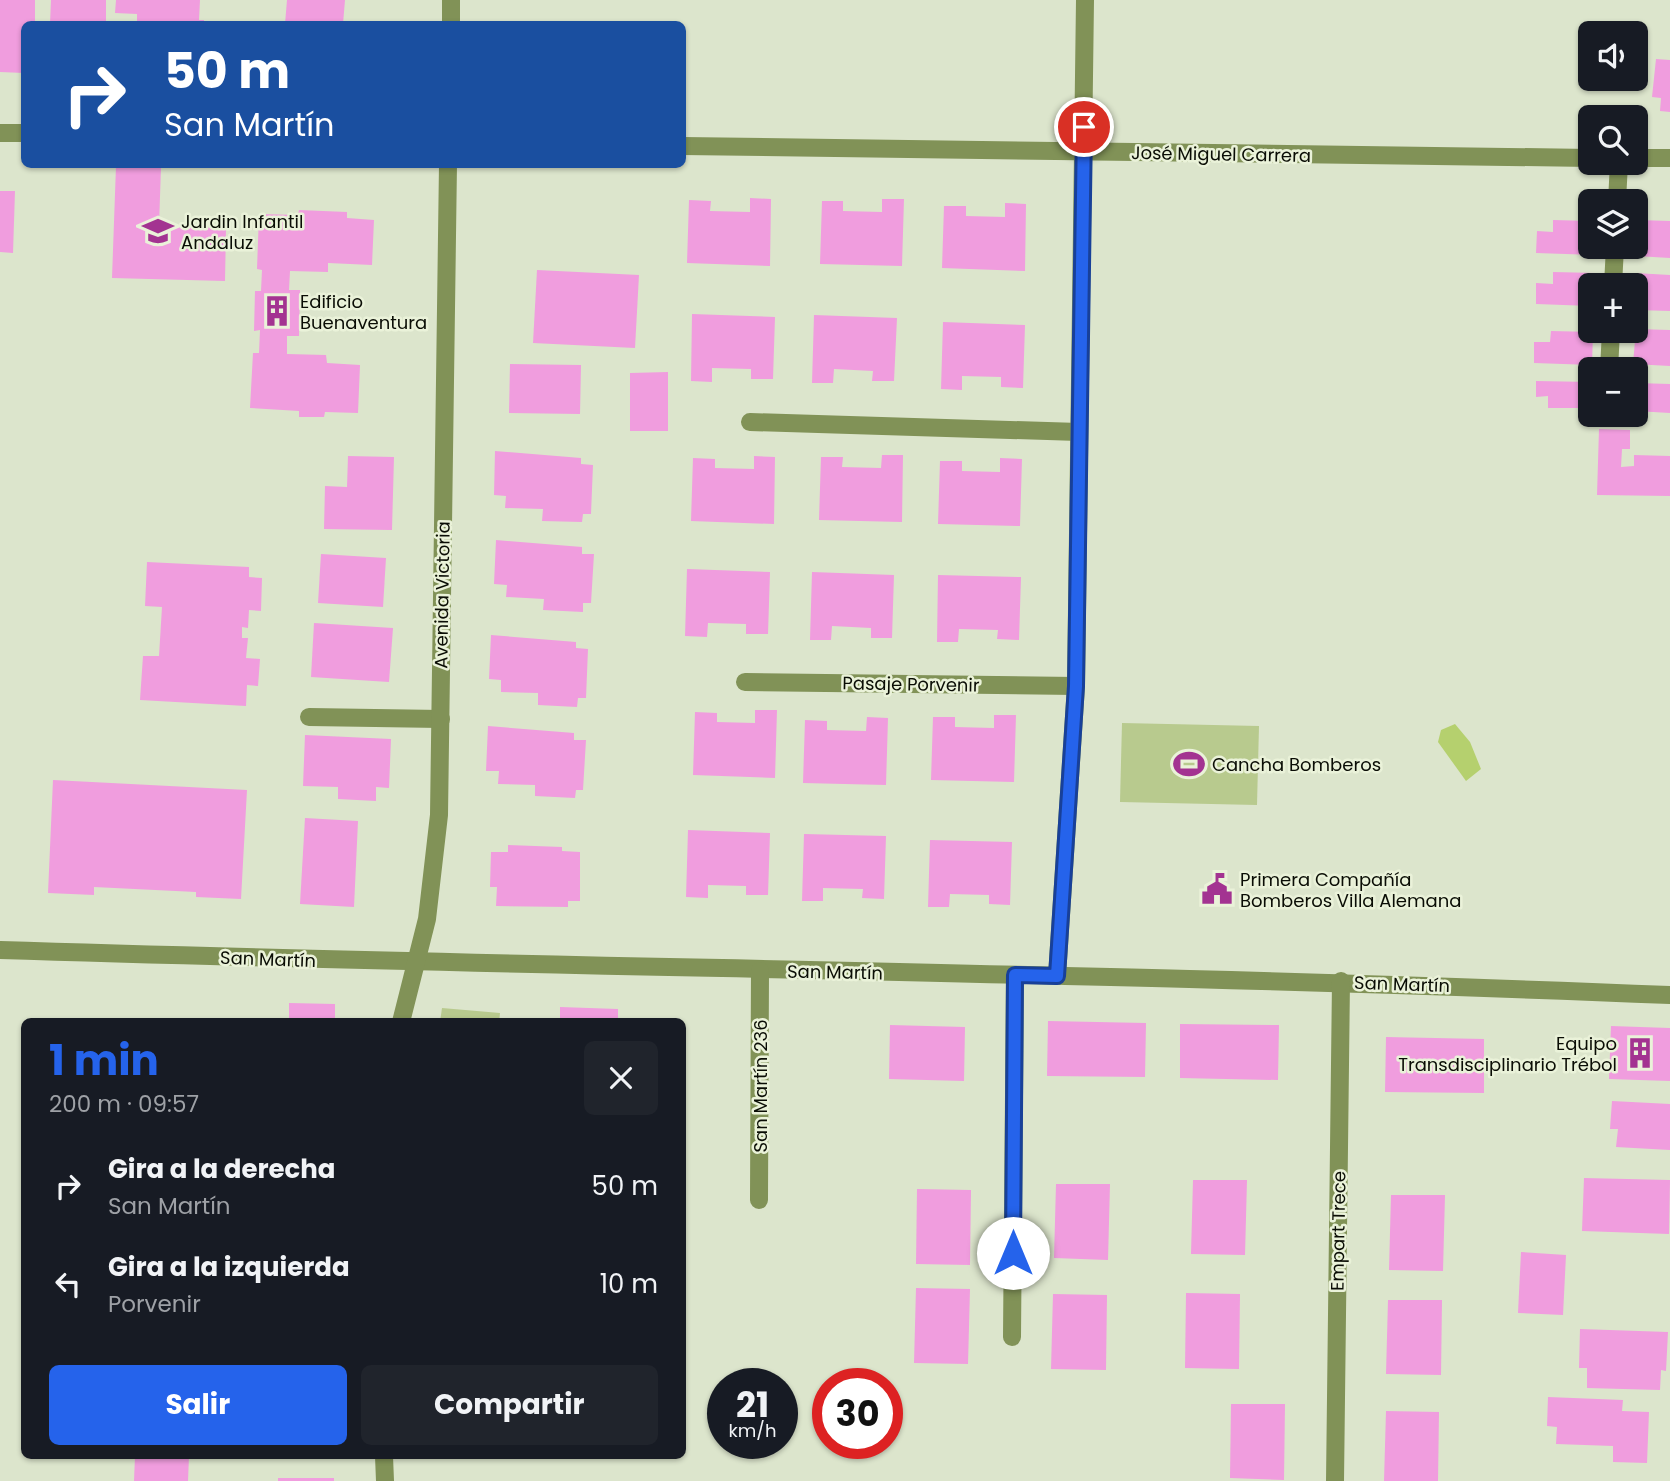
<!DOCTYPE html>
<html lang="es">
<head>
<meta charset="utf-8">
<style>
  body { margin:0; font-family:Poppins,sans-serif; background:#20242c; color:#f1f3f6; height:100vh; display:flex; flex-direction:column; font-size:26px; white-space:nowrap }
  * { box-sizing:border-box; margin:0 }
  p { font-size:23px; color:#9ea1a6 }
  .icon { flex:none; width:38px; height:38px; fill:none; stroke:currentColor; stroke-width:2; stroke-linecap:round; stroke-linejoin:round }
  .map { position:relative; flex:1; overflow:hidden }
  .side { position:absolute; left:21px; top:1018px; width:665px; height:441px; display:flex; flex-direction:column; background:#171b24; border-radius:10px; box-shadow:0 2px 5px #0004 }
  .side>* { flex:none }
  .top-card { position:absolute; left:21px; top:21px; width:665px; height:147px; border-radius:10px; box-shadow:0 2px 5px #0004; background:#1a4fa0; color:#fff; overflow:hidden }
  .tools { position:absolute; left:1578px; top:21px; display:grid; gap:14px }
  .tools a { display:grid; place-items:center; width:70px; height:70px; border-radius:10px; background:#171b24; box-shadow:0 2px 5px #0004; font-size:35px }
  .speed { position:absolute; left:707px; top:1368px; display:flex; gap:14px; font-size:35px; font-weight:700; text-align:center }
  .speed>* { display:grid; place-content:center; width:91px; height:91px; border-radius:50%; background:#171b24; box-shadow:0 2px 5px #0004; line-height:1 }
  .speed small { font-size:18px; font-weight:400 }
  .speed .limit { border:10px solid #d22; background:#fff; color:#111 }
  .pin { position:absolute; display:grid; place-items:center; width:60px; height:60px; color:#fff; margin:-30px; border:4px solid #fff; border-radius:50%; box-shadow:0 2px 7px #0007 }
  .me { position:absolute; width:77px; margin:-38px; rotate:0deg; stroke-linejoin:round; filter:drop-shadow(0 0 5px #0008) }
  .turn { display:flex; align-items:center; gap:24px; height:147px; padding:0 28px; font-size:32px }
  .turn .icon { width:91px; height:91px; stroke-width:2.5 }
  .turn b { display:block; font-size:49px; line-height:60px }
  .round { display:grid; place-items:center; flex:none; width:74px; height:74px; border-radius:10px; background:#20242c }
  .summary { display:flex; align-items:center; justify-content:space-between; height:119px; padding:0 28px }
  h1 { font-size:42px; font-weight:700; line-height:52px; color:#2563eb }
  .cta { display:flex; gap:14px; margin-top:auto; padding:14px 28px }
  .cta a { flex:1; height:80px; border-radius:10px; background:#2563eb; color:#fff; font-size:28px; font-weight:700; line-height:80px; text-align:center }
  .cta a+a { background:#20242c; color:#f1f3f6 }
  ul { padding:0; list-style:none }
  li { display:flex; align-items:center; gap:21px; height:98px; padding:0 28px }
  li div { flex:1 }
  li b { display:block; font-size:26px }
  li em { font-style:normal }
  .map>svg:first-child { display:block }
  .green { fill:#b8ca8e }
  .water { fill:#b5d06e }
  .building { fill:#f09dde }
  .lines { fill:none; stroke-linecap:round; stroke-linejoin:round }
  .service { stroke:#819257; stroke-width:18 }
  .minor { stroke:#819257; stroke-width:18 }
  .tertiary { stroke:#819257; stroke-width:18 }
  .route-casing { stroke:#184099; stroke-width:18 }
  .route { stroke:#2563eb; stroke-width:12 }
  .labels { text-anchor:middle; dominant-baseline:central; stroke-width:5; stroke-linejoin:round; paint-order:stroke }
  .street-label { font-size:18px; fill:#0a0d05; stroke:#eaf2d9 }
  .poi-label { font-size:18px; fill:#0a0d05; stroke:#eaf2d9; text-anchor:start }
</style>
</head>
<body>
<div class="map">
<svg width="1670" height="1481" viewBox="0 0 1670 1481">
  <rect width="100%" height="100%" fill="#dce5cc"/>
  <!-- green -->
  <g class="green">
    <polygon points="1122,723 1259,726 1257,805 1120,802"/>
    <polygon points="442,1008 500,1013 499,1022 440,1022"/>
  </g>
  <!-- water -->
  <polygon class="water" points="1455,724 1470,742 1481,769 1466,781 1438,742 1441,730"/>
  <!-- building -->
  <g class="building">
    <polygon points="0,0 35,0 35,24 24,24 24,73 0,72"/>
    <polygon points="51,0 106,0 106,24 50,24"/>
    <polygon points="116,0 200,0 199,20 204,20 204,24 137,24 137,14 115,13"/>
    <polygon points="287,0 345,0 343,24 285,24"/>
    <polygon points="1656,59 1670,60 1670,112 1660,111 1661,98 1652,97"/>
    <polygon points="116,166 161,167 159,226 226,228 225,281 112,278"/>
    <polygon points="0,191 15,191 13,253 0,252"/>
    <polygon points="750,198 771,199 770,266 687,263 689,200 711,201 710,211 750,212"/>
    <polygon points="882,199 904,199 902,266 820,264 822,201 843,201 843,211 882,212"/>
    <polygon points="1005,203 1026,204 1025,271 942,268 944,206 966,206 966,216 1005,217"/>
    <polygon points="299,210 347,212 347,218 374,220 372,265 328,263 328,272 290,271 289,290 300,290 299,336 287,336 287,354 326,355 327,363 360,365 358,413 325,412 324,417 299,417 299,411 250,408 253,353 259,353 260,330 254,331 255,291 261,291 262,270 257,269 259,214 298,215"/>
    <polygon points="1553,220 1591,221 1591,247 1595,247 1595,255 1536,253 1537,231 1553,232"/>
    <polygon points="1638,220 1670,221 1670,258 1636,256"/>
    <polygon points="537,270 639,275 635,348 533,343"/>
    <polygon points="1553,272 1596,273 1596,285 1591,285 1591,306 1536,304 1536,283 1553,284"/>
    <polygon points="1635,273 1670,275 1670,311 1636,310"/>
    <polygon points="692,314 775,317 773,379 751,379 751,369 712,368 712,382 691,381"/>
    <polygon points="814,315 897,318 894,381 872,381 873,371 834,369 833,383 812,383"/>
    <polygon points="943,322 1025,325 1023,388 1001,387 1001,377 962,376 962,390 941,389"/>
    <polygon points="1636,329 1670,330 1670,366 1633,364"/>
    <polygon points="1551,331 1593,332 1592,365 1534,363 1534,342 1550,342"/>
    <polygon points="510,364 581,365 580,414 509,413"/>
    <polygon points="668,372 668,431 630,431 630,373"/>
    <polygon points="1536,381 1591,382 1591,408 1548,408 1548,396 1536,397"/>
    <polygon points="1636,383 1670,384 1670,413 1636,411"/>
    <polygon points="1599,429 1630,430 1630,449 1622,449 1621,467 1634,466 1634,455 1670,456 1670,496 1597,495"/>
    <polygon points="495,451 581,458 581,464 593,465 591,514 583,514 582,522 542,521 543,509 505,508 506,496 494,495"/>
    <polygon points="882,455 903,455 902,522 819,520 821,457 843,457 842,467 881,468"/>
    <polygon points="348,456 394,457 392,530 324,529 325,486 347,487"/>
    <polygon points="754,456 775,457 774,524 691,521 693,458 715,459 715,468 754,469"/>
    <polygon points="1000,458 1022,459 1020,526 938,524 940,461 962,461 962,471 1000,472"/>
    <polygon points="496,540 582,547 582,554 594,554 591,603 583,603 583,612 543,610 544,599 506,597 507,585 494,584"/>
    <polygon points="321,554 386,558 383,607 318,603"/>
    <polygon points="147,562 249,567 249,577 262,578 261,611 249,610 248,628 242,627 242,638 248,638 246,658 260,659 258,686 247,685 246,706 140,700 143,656 159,656 162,607 145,606"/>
    <polygon points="687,569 770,572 768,634 746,634 746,624 708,623 707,637 685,636"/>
    <polygon points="812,572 894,575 892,638 871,638 871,628 832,626 831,640 810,640"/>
    <polygon points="938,575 1021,577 1019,640 997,639 998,630 959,629 958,642 937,642"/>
    <polygon points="314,623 393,628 389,682 311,677"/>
    <polygon points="491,635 576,642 576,648 588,649 586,698 578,698 577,707 538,705 538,693 501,692 501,680 489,679"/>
    <polygon points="755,710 777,710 775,778 693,775 695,712 717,713 717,722 755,723"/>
    <polygon points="994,715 1016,715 1014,782 931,780 933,717 955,717 955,727 994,728"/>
    <polygon points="867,717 888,718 886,785 803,783 805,720 827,721 827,730 866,731"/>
    <polygon points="488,726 574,733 574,740 586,740 583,790 576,790 575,798 535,796 535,785 498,784 499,771 486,771"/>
    <polygon points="305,735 391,739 389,788 376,787 376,801 338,799 338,787 303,786"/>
    <polygon points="53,780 247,790 241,899 196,897 196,892 94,887 94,895 48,893"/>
    <polygon points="305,818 358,821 354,907 300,904"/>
    <polygon points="688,830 770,833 768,895 746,895 746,886 708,885 708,898 686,897"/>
    <polygon points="804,834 886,836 884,899 862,898 863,889 823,888 823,901 802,901"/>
    <polygon points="930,840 1012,842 1010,905 989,904 989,895 950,894 949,907 928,907"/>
    <polygon points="508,845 562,847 562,851 580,852 580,901 568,901 568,907 496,906 497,887 490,887 491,852 508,852"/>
    <polygon points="289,1003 335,1004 335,1022 289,1022"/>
    <polygon points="560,1007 618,1009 618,1022 560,1022"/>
    <polygon points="1048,1021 1146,1023 1145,1077 1047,1076"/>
    <polygon points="1180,1024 1279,1025 1278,1080 1180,1078"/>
    <polygon points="890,1025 965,1027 964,1081 889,1079"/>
    <polygon points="1611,1026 1670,1028 1670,1081 1609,1079"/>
    <polygon points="1386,1037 1484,1039 1484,1093 1385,1092"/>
    <polygon points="1612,1101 1670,1104 1670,1150 1616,1147 1618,1129 1610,1129"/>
    <polygon points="1584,1178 1670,1180 1669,1234 1582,1231"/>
    <polygon points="1193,1180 1247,1180 1245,1255 1191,1254"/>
    <polygon points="1056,1184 1110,1184 1108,1260 1054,1258"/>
    <polygon points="917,1189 971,1190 970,1265 916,1264"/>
    <polygon points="1391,1195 1445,1195 1443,1271 1389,1270"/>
    <polygon points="1521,1252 1566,1255 1563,1315 1518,1313"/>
    <polygon points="916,1288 970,1289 968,1364 914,1363"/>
    <polygon points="1186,1293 1240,1294 1239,1369 1185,1368"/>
    <polygon points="1053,1294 1107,1295 1106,1370 1051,1369"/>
    <polygon points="1388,1300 1442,1300 1441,1375 1386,1374"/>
    <polygon points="1580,1329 1668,1332 1666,1371 1661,1370 1660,1390 1587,1388 1587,1368 1579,1368"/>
    <polygon points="1548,1397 1623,1400 1622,1411 1649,1412 1647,1463 1613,1462 1613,1446 1556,1444 1557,1427 1547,1426"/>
    <polygon points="1231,1404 1285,1404 1284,1480 1230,1478"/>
    <polygon points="1386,1411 1439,1412 1438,1481 1384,1481"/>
    <polygon points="135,1456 189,1456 188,1481 134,1481"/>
    <rect x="278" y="1478" width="56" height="3"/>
  </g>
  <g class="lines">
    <!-- service -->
    <polyline class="service" points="309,717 441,719"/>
    <!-- minor -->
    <g class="minor">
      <polyline points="0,133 24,133"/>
      <polyline points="682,146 1591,158"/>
      <polyline points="1636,158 1670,158"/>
      <polyline points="1617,201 1619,163"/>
      <polyline points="1613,285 1615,247"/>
      <polyline points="1609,369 1611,331"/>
      <polyline points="750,422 1079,432"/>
      <polyline points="745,682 1076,686"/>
      <path d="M 0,950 C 557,968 1114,972 1670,995"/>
      <polyline points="1057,976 1076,686 1085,0"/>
      <polyline points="759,1200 760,971"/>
      <polyline points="1012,1337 1015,975"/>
      <polyline points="1335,1481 1341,981"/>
    </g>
    <!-- tertiary -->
    <g class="tertiary">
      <polyline points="451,24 451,0"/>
      <polyline points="401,1022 427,919 439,815 448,164"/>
      <polyline points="384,1456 385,1481"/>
    </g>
  </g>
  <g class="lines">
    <defs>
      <polyline id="route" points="1013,1253 1015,975 1057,976 1076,686 1084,127"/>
    </defs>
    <!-- route casing -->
    <use href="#route" class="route-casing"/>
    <!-- route -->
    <use href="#route" class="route"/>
  </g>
  <!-- icons -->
  <defs>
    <symbol id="school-bare" viewBox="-9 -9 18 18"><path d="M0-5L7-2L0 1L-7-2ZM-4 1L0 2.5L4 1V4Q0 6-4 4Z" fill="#a33391" stroke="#eaf2d9" stroke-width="2.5" paint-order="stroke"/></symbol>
    <symbol id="building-bare" viewBox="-9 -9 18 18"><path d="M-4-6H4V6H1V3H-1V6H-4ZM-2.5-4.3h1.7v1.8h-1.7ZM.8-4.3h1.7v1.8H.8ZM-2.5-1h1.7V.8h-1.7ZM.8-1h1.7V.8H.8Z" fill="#a33391" stroke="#eaf2d9" stroke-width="2.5" paint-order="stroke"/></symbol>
    <symbol id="stadium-bare" viewBox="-9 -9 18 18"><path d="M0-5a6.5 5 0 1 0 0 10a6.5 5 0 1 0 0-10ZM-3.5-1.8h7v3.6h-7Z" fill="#a33391" stroke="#eaf2d9" stroke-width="2.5" paint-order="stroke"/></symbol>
    <symbol id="civic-bare" viewBox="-9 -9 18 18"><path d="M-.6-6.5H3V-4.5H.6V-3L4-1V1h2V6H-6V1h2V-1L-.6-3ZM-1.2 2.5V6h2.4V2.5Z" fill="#a33391" stroke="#eaf2d9" stroke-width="2.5" paint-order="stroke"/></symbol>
  </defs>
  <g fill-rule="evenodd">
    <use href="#school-bare" x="136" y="209" width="44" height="44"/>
    <use href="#building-bare" x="255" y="289" width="44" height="44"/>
    <use href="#stadium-bare" x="1167" y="742" width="44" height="44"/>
    <use href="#civic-bare" x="1195" y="867" width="44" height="44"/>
    <use href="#building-bare" x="1618" y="1031" width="44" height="44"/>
  </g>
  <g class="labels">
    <!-- street labels -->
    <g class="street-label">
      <text transform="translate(1221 154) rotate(1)">José Miguel Carrera</text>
      <text transform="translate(442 595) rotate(-89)">Avenida Victoria</text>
      <text transform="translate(911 684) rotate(1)">Pasaje Porvenir</text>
      <text transform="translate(268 959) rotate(2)">San Martín</text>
      <text transform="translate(835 972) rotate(1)">San Martín</text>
      <text transform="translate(1402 984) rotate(2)">San Martín</text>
      <text transform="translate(760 1086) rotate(-90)">San Martín 236</text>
      <text transform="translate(1338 1231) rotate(-89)">Empart Trece</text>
    </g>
    <!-- poi labels -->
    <g class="poi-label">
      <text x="181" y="221">Jardin Infantil<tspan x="181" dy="21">Andaluz</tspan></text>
      <text x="300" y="301">Edificio<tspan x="300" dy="21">Buenaventura</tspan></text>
      <text x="1212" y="764">Cancha Bomberos</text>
      <text x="1240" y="879">Primera Compañía<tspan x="1240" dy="21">Bomberos Villa Alemana</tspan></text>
      <text x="1617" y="1043" text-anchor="end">Equipo<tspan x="1617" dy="21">Transdisciplinario Trébol</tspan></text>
    </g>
  </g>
</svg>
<div class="tools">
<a><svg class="icon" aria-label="sound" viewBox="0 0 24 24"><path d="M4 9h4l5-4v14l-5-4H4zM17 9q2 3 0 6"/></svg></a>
<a><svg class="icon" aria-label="search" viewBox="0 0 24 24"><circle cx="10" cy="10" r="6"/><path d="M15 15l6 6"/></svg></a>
<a><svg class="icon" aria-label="layers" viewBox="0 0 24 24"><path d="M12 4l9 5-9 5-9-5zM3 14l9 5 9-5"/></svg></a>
<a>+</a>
<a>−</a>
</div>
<div class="speed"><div>21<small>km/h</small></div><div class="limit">30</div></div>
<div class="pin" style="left:1084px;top:127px;background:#d93025"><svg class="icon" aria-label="arrive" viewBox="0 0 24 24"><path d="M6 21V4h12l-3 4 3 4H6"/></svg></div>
<svg class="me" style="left:1013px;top:1253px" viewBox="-20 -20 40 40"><circle r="19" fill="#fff"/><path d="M0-13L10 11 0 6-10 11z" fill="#2563eb"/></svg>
<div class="top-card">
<div class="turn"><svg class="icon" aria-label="right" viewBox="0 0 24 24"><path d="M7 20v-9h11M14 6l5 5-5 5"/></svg><div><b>50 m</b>San Martín</div></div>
</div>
<section class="side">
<div class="summary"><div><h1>1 min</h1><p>200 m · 09:57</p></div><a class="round"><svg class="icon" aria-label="close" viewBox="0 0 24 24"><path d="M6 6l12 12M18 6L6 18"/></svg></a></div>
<ul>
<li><svg class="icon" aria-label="right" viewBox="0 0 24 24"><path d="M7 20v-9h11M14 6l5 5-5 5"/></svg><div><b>Gira a la derecha</b><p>San Martín</p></div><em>50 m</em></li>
<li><svg class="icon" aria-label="left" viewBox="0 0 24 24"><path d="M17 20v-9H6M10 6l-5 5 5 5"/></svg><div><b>Gira a la izquierda</b><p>Porvenir</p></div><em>10 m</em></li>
</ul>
<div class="cta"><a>Salir</a><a>Compartir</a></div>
</section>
</div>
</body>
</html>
